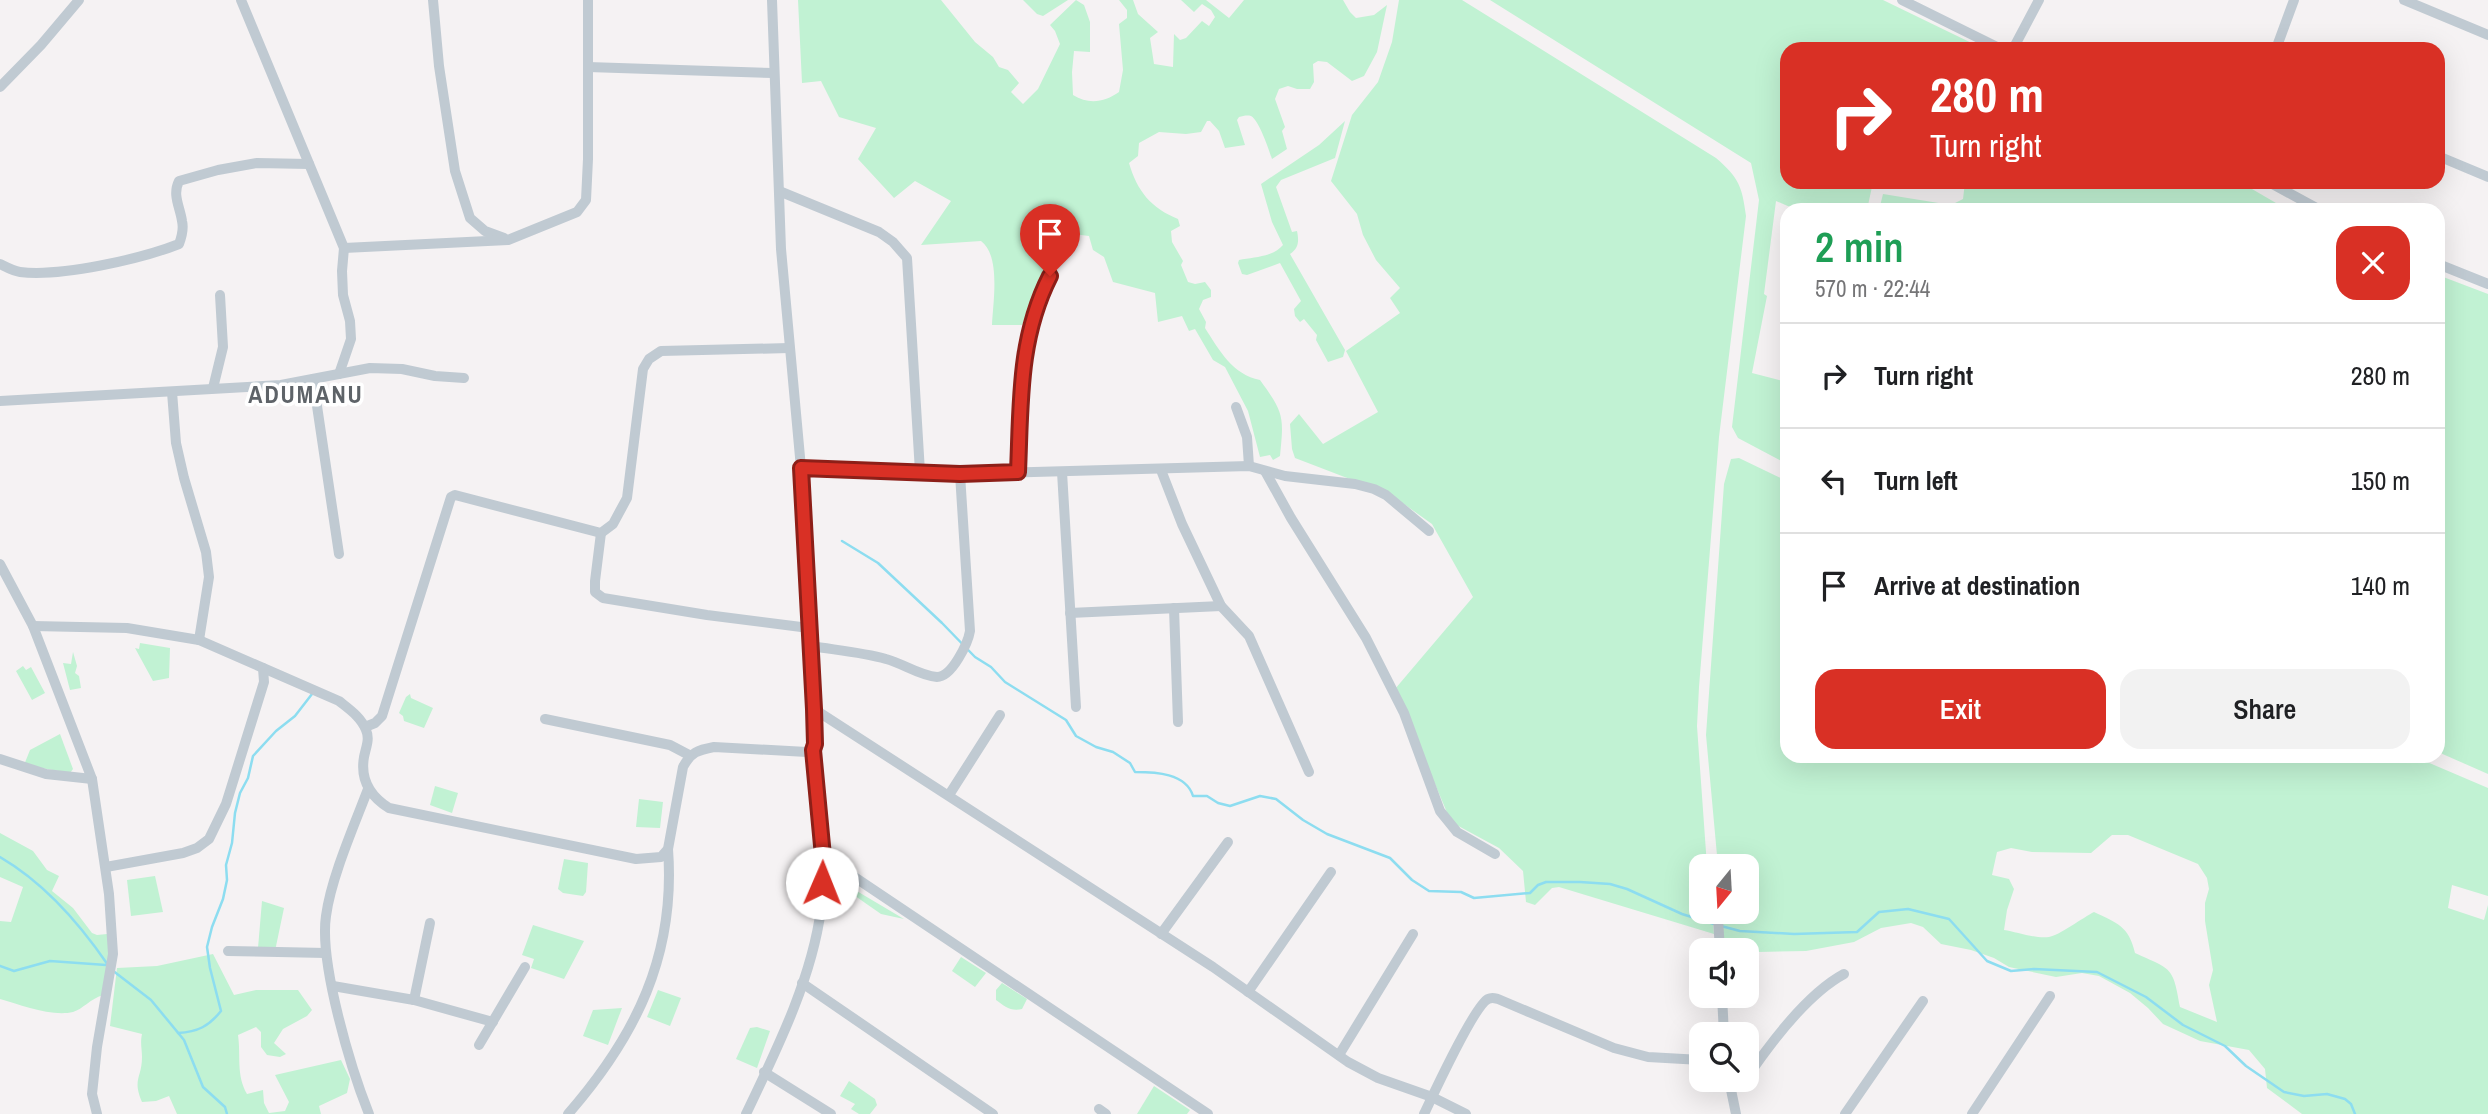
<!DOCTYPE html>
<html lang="en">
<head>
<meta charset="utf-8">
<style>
  body { margin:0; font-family:"Archivo Narrow",sans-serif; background:#f2f2f2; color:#202124; height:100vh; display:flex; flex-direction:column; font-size:26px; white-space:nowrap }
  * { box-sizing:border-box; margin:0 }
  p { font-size:23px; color:#757577 }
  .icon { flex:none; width:38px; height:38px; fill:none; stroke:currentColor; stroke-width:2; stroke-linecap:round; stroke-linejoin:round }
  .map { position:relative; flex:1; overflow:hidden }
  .side { position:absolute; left:1780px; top:203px; width:665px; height:560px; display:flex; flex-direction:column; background:#fff; border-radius:21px; box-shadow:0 7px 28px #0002 }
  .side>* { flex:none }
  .hud { position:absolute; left:1780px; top:42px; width:665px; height:147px; border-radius:21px; box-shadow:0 7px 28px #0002; background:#d93025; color:#fff; overflow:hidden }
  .needle { width:46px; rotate:198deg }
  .buttons { position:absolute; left:1689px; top:854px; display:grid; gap:14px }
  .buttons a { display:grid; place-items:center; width:70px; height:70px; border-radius:14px; background:#fff; box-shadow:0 7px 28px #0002; font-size:35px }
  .pin { position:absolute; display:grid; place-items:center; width:60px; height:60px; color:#fff; margin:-72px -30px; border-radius:50% 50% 50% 0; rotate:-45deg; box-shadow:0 0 7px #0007 }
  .pin .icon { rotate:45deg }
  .me { position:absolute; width:77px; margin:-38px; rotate:1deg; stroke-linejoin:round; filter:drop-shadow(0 0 5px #0008) }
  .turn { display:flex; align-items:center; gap:24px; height:147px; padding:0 35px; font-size:32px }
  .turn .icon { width:91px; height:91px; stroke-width:2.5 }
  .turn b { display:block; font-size:49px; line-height:60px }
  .round { display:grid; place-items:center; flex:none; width:74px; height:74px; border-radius:21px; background:#f2f2f2 }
  .overview { display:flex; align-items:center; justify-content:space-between; height:119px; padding:0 35px }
  h1 { font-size:42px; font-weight:600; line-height:52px; color:#1e9e55 }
  .cta { display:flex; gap:14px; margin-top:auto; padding:14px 35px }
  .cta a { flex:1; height:80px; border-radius:21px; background:#d93025; color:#fff; font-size:28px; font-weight:600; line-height:80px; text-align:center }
  .cta a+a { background:#f2f2f2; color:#202124 }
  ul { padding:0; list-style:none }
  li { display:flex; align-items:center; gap:21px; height:105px; padding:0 35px; border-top:2px solid #e0e0e0 }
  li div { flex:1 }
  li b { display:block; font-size:26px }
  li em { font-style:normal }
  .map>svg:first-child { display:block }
  .green { fill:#c1f2d3; fill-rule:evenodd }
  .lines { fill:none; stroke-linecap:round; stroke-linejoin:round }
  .stream { stroke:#8dddf0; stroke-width:2.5 }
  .minor { stroke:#c0cad2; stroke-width:10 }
  .route-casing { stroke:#8d1f18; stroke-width:18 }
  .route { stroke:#d93025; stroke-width:12 }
  .labels { text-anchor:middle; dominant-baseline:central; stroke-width:7; stroke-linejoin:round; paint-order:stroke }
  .district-label { font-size:24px; font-weight:bold; letter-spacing:2px; fill:#5e6368; stroke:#fff }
</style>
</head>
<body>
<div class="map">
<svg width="2488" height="1114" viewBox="0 0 2488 1114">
  <rect width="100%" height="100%" fill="#f5f2f3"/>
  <!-- green -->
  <g class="green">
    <path d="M 798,0 L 941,0 L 975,42 L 993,57 L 999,67 L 1008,70 L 1019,83 L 1011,92 L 1023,104 L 1038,89 L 1060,44 L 1055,31 L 1050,25 L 1076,0 L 1084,5 L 1090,22 L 1090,52 L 1074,51 L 1072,72 L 1073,95 C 1089,105 1105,102 1119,92 L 1123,70 L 1119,24 L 1127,18 L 1127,10 L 1119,0 L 1133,0 L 1138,14 L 1158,32 L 1150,38 L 1154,64 L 1173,67 L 1174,34 L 1180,40 L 1186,38 L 1202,21 L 1209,26 L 1215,17 L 1211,10 L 1202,4 L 1194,12 L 1181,0 L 1206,0 L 1229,18 L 1244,0 L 1343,0 L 1350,12 L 1356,18 L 1374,15 L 1387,5 L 1377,52 L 1364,76 L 1352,81 L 1327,62 L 1318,61 L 1313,64 L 1314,82 L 1310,89 L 1297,89 L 1288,86 L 1279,89 L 1275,99 L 1285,127 L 1282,131 L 1287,149 L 1272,159 C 1269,150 1259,120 1251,116 C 1247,115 1243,116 1239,117 L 1237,120 L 1245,145 L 1225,148 L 1219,131 L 1210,121 L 1207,121 L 1201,132 L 1186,134 L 1159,132 L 1139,143 L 1138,156 L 1129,163 C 1137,191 1151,208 1178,219 L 1180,226 L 1171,231 L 1172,242 L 1183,261 L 1181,265 L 1188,282 L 1195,284 L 1205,282 L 1211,290 L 1211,297 L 1203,300 L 1199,309 L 1206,322 L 1205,328 C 1219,350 1233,375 1260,380 C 1284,413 1284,416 1280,456 L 1273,460 L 1270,455 L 1260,457 L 1248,411 L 1225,367 L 1213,360 L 1195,329 L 1189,331 L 1182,316 L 1158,322 L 1155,293 L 1113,282 L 1104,257 L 1093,250 L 1089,236 L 1042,230 L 1043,270 L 1040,284 L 1022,325 L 992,325 C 993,302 1001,256 981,241 L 921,245 L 951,201 L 915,181 L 894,198 L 858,159 L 876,128 L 839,117 L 821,81 L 802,83 Z"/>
    <polygon points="1023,0 1068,0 1043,16 1037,14"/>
    <path d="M 1399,0 L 1462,0 L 1716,158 C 1739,178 1742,186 1746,216 L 1719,437 L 1699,687 L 1697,726 L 1707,866 L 1701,866 L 1701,912 L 1712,912 L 1714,934 L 1559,887 L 1552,888 L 1535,905 L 1526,902 L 1523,871 L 1499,848 L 1451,822 L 1395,689 L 1473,597 L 1432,524 L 1380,487 L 1355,481 L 1295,458 L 1292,449 L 1290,424 L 1299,414 L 1323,444 L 1378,412 L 1346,351 L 1400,313 L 1390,298 L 1400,288 L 1376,260 L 1363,235 L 1357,214 L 1331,181 L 1352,115 L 1378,82 L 1392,42 Z"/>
    <polygon points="1490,0 1883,0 1984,49 1787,49 1787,182 1873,182 1867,210 1797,210 1776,201 1764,294 1767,296 1752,373 1787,382 1787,464 1738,438 1732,427 1759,200 1751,163"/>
    <path d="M 1345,121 L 1335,158 L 1281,180 L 1276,187 L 1292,232 L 1297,231 C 1299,241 1299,248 1290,254 L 1345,350 L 1343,357 L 1328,362 L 1316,340 L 1317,335 L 1304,319 L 1300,322 L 1295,316 L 1294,309 L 1301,301 L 1280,263 L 1247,275 L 1242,274 L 1238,263 L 1239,260 C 1254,257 1273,257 1283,245 L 1272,222 L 1261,184 L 1319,145 Z"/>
    <polygon points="1965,182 2240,182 2288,210 1879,210 1883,194 1951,205 1963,199"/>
    <polygon points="2438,275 2488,294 2488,774 2438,752"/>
    <path d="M 1739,458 L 1787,481 L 1787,756 L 2413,756 L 2488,788 L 2488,896 L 2452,885 L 2448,908 L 2484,920 L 2488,905 L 2488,1114 L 2302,1114 L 2267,1088 L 2265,1069 L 2249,1050 L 2200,1041 L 2163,1024 L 2148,1008 L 2130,993 L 2099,976 L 2082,973 L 2056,977 L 2009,967 L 1994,958 L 1971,950 L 1941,944 L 1923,927 L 1911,923 L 1881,928 L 1854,942 L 1806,951 L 1757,952 L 1723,947 L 1722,912 L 1746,912 L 1746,866 L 1718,866 L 1706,735 L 1724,484 L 1731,459 ZM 2112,835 L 2128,835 L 2198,864 L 2207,878 L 2209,889 L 2205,903 L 2205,921 L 2213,970 L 2209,985 L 2217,1022 L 2180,1007 C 2173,966 2172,970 2135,953 C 2129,926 2117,923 2094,912 C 2084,917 2058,936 2049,937 C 2036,939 2017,932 2004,930 L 2007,910 L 2014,889 L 2009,879 L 1992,875 L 1997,852 L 2011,848 L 2032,852 L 2091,853 Z"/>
    <polygon points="140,643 170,648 169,678 153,681 135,648 139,649"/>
    <polygon points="73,652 77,666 75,673 79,676 81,688 70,690 63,663 71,664"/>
    <polygon points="23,666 26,670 31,667 45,693 32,700 16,671"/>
    <polygon points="410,694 411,698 433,708 424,728 404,721 403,716 399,713 406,697"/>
    <polygon points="60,734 73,769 70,773 24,765 30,750"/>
    <polygon points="435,786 458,793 452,813 430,805"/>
    <polygon points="639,799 663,802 660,828 636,827"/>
    <path d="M 0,833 L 33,851 L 47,870 L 59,876 L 52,891 L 73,908 L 92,933 L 97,935 L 107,934 L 111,950 L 103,995 C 90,999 83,1009 73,1012 C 52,1017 21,1005 0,999 L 0,921 L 11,922 L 23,887 L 0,877 Z"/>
    <polygon points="564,859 588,863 586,892 583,896 563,893 558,889"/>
    <polygon points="155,876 163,912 131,916 127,880"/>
    <polygon points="850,887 904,919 881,914 848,891"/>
    <polygon points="262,901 284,908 275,951 258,948"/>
    <polygon points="533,925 584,941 564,979 531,968 534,959 522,955"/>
    <path d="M 213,954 L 234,995 L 256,990 L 298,990 L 312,1010 L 307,1016 L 283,1029 L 274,1043 L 286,1054 L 280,1057 L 267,1055 L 261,1047 L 261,1032 L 256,1027 L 238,1035 C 241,1056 236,1075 247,1094 L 263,1090 L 264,1103 L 269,1113 L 285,1111 L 289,1102 L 275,1075 L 341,1060 L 350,1079 L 347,1093 L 319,1106 L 321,1114 L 177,1114 L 169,1096 L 156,1101 L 142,1102 C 132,1079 142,1078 142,1057 C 142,1049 140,1043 142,1034 L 110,1026 L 117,968 L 157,966 Z"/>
    <polygon points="961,957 986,973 975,987 952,971"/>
    <path d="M 1002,983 L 1027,999 L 1022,1009 C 1011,1012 1004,1006 996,1000 L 996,990 Z"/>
    <polygon points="658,990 681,998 670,1026 647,1017"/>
    <polygon points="622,1008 608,1045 583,1036 593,1010"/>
    <polygon points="757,1027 770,1031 757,1068 736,1059 750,1028"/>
    <polygon points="849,1081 875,1099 877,1105 870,1114 859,1114 851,1109 855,1104 840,1096"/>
    <polygon points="1154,1086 1190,1110 1187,1114 1137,1114"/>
  </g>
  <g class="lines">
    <!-- stream -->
    <g class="stream">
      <path d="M 842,541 L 878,563 L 942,623 L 975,657 L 991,667 L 1005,682 L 1066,720 L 1076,736 L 1096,747 L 1113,752 L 1130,763 L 1135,772 C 1155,772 1186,773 1193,796 L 1207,796 L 1218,803 L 1230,806 L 1260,796 L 1276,799 L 1303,820 L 1327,834 L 1390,858 L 1412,880 L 1429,891 L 1461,892 L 1474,898 L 1530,893 L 1538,885 L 1546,882 L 1580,882 L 1610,884 L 1627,889 L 1682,914 L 1714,924"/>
      <path d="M 0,857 C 43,882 80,924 108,965"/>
      <polyline points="1721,926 1740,931 1794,934 1857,932 1879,912 1908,909 1949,919 1987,961 2011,971 2034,969 2097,972 2146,997 2183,1025 2225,1046 2246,1066 2284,1092 2304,1096 2327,1094 2345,1099 2351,1104 2355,1114"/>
      <polyline points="0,966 14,971 50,961 106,965"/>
      <polyline points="112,970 151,1000 184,1040 203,1087 225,1107 227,1114"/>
      <path d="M 178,1033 C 198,1032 209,1026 221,1011 L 210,968 L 207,947 L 212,927 L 223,899 L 227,880 L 226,865 L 232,843 L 235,813 L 240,793 L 248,778 L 253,756 L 276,731 L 295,716 L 312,694"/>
    </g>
    <!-- minor -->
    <g class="minor">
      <polyline points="241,0 344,248 342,271 343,295 350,321 351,339 339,374"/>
      <polyline points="433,0 439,66 455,171 470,218 485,231 504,238"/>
      <polyline points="1902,0 2001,49"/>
      <polyline points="2404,0 2488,35"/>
      <polyline points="2013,49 2039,0"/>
      <polyline points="2276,49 2294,0"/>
      <polyline points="588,67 773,73"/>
      <polyline points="0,87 41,45 79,0"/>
      <polyline points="2438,156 2488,177"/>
      <polyline points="2269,182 2320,210"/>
      <polyline points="779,191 879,232 893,242 907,258 920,472"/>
      <polyline points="344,248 508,240 577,212 586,200 588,159 588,0"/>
      <path d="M 0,264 C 6,267 13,271 20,272 C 61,277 141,259 179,244 C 182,236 184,229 182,221 C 180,207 172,195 179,181 L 218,170 L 257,163 L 309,164"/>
      <polyline points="2438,264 2488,284"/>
      <polyline points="313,379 339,554"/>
      <polyline points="213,388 223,347 220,295"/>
      <polyline points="172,392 176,443 184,478 206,552 209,577 199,640"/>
      <polyline points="0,401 281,385 370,368 402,369 435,376 464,378"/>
      <polyline points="1236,407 1247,437 1249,466"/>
      <polyline points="801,468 960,474 1249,466 1285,476 1355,484 1374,489 1386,495 1429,531"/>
      <polyline points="1161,470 1182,524 1221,606 1249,636 1309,772"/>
      <polyline points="1265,471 1291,518 1366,638 1404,713 1440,811 1457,832 1495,854"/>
      <path d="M 1018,472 C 1022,403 1018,340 1050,276"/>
      <polyline points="1062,472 1076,707"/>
      <polyline points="601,533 595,581 595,592 603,598 707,615 809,628"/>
      <polyline points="0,564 33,626 92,779 109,894 113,954 97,1047 92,1094 97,1114"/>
      <polyline points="1174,608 1178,722"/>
      <polyline points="1070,613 1221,606"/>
      <path d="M 33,626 L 127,628 L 199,640 L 339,701 C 349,709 361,717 366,730 C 370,739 366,747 364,757 C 360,780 370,796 389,808 L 636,859 L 661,857 L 668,849 L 683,767 C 691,752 698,750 714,747 L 807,752 L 813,750 L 815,744 L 814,709 L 801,468 L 781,249 L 772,0"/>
      <path d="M 811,646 C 835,650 862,652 886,659 C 902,663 920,676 937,677 C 952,677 968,643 970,631 L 960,474"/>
      <polyline points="814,709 1213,967 1348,1062 1378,1078 1432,1097 1466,1114"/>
      <polyline points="545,719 670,745 689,755"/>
      <polyline points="365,727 375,723 382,716 451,497 455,495 601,533 613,524 627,498 643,369 649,359 661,351 789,348"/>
      <polyline points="0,759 46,774 92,779"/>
      <path d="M 368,789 C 354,826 331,878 326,916 C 319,963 351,1069 369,1114"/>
      <polyline points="949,795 1000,715"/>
      <polyline points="823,856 1208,1114"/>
      <polyline points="106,867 183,853 197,848 209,839 226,804 264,682 263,668"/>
      <polyline points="1718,919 1720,950"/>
      <polyline points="1161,934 1228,842"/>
      <polyline points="228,951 326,953"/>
      <polyline points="802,983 993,1114"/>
      <polyline points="333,986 414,1000 493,1022"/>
      <polyline points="1248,992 1331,872"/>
      <polyline points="1722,996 1724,1034"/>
      <polyline points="414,1000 430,923"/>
      <polyline points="479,1045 525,967"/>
      <polyline points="1339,1055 1413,934"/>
      <polyline points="764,1072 831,1114"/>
      <path d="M 1746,1079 C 1769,1045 1807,994 1844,974"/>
      <polyline points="1729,1080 1736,1114"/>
      <polyline points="1099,1109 1106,1114"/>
      <path d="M 568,1114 C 636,1036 676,955 668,849"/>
      <path d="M 746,1114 C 776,1051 812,979 821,909 C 827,856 818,803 813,750"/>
      <path d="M 1424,1114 C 1433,1095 1474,1006 1488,999 C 1492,997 1494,998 1498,999 L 1614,1048 L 1648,1057 L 1701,1060"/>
      <polyline points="1845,1114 1923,1001"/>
      <polyline points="1972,1114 2050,996"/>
    </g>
  </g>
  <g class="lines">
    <defs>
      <path id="route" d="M 822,883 L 823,856 L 813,750 L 815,744 L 814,709 L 801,468 L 960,474 L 1018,472 C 1021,404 1018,339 1050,276"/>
    </defs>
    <!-- route casing -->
    <use href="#route" class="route-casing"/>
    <!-- route -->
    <use href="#route" class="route"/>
  </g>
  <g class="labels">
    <!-- district labels -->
    <g class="district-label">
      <text x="306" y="394">ADUMANU</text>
    </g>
  </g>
</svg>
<div class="buttons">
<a><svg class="needle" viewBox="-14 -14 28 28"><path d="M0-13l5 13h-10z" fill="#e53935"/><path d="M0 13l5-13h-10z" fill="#757577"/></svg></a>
<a><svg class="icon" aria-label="sound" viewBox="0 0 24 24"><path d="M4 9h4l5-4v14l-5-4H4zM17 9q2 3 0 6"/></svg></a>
<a><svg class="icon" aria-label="search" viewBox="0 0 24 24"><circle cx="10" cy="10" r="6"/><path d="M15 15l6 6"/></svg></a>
</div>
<div class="pin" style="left:1050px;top:276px;background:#d93025"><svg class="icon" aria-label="arrive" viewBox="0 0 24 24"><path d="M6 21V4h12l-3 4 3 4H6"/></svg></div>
<svg class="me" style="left:822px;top:883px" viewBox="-20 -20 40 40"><circle r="19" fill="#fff"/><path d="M0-13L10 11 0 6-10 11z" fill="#d93025"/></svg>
<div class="hud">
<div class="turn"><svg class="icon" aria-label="right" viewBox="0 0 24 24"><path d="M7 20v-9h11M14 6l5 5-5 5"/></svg><div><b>280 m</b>Turn right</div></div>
</div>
<section class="side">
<div class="overview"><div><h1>2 min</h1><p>570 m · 22:44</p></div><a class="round" style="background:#d93025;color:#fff"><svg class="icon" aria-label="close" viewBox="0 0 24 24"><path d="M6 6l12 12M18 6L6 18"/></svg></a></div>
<ul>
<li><svg class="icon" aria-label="right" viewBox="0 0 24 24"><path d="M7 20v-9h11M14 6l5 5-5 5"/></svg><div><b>Turn right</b></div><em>280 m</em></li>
<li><svg class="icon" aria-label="left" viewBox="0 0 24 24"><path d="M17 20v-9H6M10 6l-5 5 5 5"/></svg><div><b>Turn left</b></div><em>150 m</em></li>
<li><svg class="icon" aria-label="arrive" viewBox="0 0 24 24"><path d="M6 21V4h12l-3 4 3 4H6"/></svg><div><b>Arrive at destination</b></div><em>140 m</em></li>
</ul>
<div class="cta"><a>Exit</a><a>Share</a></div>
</section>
</div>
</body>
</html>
